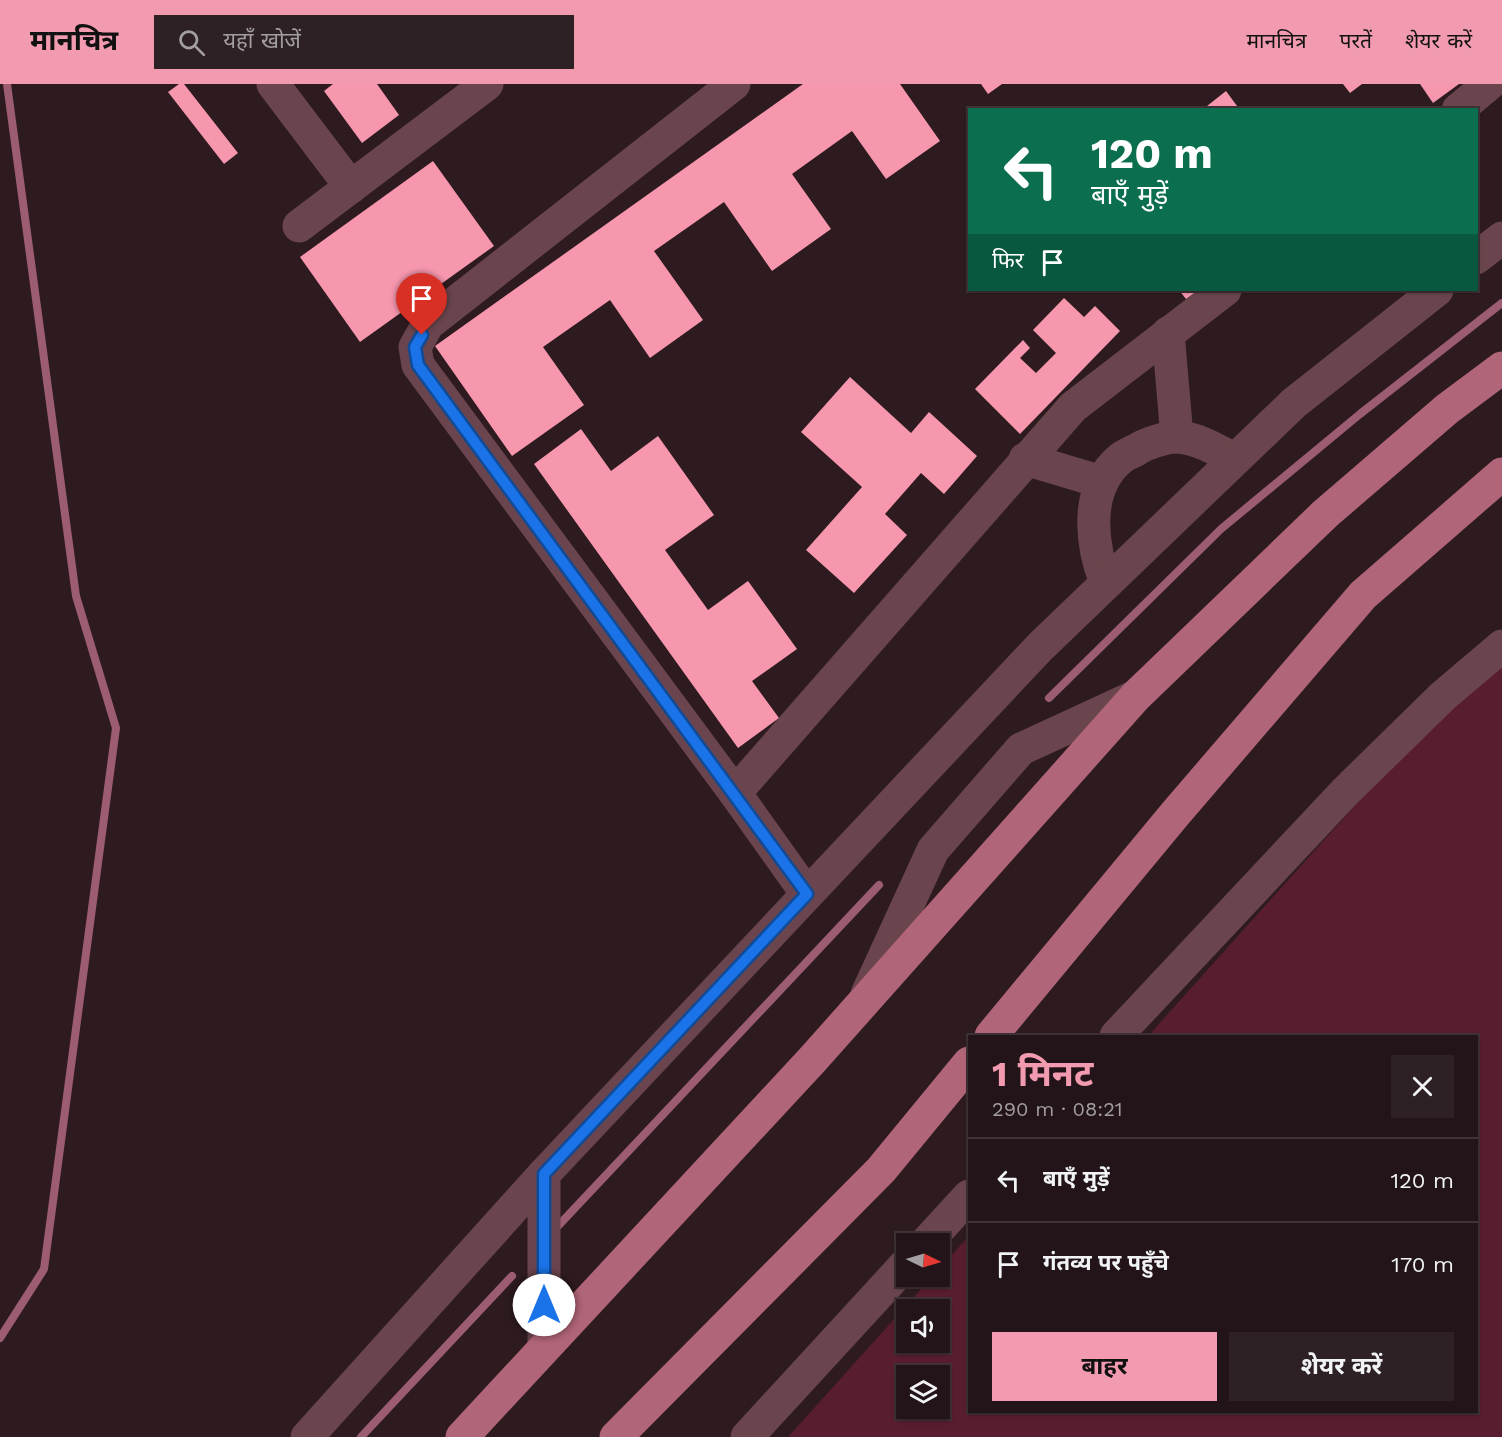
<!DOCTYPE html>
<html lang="hi">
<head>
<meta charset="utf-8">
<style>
  body { margin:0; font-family:"Work Sans","Noto Sans Devanagari",sans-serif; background:#2e2125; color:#f1f3f6; height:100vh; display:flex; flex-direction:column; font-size:22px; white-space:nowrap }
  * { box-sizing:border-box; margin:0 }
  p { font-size:20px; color:#a29ea2 }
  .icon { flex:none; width:33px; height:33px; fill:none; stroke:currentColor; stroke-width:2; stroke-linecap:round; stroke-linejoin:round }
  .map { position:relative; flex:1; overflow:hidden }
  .side { position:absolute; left:968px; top:951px; width:510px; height:378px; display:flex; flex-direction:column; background:#221418; border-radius:0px; box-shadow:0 2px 4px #0004,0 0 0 2px #3f3337 }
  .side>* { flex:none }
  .banner { position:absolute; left:968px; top:24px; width:510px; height:183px; border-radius:0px; box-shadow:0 2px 4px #0004,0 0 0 2px #3f3337; background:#0b6e4f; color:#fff; overflow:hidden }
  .needle { width:39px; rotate:95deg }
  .controls { position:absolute; left:896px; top:1149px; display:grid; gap:12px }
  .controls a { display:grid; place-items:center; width:54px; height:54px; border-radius:0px; background:#221418; box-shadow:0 2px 4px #0004,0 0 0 2px #3f3337; font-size:30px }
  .pin { position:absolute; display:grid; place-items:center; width:51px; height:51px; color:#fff; margin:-62px -26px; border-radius:50% 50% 50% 0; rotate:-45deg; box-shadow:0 0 6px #0007 }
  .pin .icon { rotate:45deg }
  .me { position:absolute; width:66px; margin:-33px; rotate:0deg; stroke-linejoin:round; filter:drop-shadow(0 0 4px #0008) }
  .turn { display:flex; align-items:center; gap:21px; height:126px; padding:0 24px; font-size:27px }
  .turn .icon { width:78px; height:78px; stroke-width:2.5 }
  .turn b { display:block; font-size:42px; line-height:51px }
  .then { display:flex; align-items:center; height:57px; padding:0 24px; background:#0003; gap:12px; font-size:22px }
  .round { display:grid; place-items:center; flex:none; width:63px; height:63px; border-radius:0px; background:#2e2125 }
  .summary { display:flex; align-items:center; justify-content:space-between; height:102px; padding:0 24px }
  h1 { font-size:36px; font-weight:700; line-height:45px; color:#f29aaf }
  .button { display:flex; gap:12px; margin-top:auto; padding:12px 24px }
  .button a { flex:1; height:69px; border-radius:0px; background:#f29aaf; color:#111; font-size:24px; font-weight:700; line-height:69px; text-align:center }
  .button a+a { background:#2e2125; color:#f1f3f6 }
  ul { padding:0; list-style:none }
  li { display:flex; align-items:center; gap:18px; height:84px; padding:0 24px; border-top:2px solid #3f3337 }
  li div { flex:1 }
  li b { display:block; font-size:22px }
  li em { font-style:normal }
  header { display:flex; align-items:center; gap:36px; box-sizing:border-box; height:84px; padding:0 30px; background:#f29aaf; color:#111 }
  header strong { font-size:28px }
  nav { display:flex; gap:33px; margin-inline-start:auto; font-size:21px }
  .search { width:420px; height:54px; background:#2e2125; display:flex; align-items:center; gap:15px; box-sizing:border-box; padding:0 21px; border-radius:0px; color:#a29ea2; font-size:22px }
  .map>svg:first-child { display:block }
  .green { fill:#581d2f; fill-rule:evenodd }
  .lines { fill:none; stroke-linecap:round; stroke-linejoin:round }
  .stream { stroke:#9c5c71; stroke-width:8 }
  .building { fill:#f797ae }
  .minor { stroke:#6a454d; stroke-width:33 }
  .major { stroke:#b16578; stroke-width:33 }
  .route-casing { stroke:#114b97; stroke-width:15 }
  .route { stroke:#1a73e8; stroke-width:10 }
</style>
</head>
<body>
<header>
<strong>मानचित्र</strong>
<div class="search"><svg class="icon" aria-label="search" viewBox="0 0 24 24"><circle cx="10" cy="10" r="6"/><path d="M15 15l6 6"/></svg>यहाँ खोजें</div>
<nav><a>मानचित्र</a><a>परतें</a><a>शेयर करें</a></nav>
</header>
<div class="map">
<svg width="1502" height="1353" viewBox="0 0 1502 1353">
  <rect width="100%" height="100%" fill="#2e1b20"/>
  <!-- green -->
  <path class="green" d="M 1502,558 L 1502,1353 L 788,1353 L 932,1193 L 939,1192 L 939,1185 L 969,1152 L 969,1328 L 1476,1328 L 1476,952 L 1148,952 ZM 906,1226 L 939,1226 L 939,1258 L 906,1258 ZM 906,1292 L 939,1292 L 939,1324 L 906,1324 Z"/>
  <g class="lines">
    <!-- stream -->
    <g class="stream">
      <polyline points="1049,614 1221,445 1360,330 1502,219"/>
      <polyline points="558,1142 879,801"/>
      <polyline points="0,1254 44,1185 116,644 76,512 7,0"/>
      <polyline points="361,1353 512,1192"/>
    </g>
  </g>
  <!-- building -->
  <g class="building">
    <polygon points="179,0 184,0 238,69 224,80 168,8"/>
    <polygon points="333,0 377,0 399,31 362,59 324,7"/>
    <polygon points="803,0 900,0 940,57 886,95 852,47 792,90 831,145 772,187 724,118 654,167 703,236 650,274 610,216 543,263 584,321 512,372 435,262"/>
    <polygon points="981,0 1002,0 988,10"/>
    <polygon points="1343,0 1362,0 1350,9"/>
    <polygon points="1420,0 1459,0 1433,19"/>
    <polygon points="1226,7 1240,26 1202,26"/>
    <polygon points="433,77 494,162 360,258 300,173"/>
    <polygon points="1179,206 1199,206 1186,215"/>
    <polygon points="1064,214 1084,233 1095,222 1120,247 1020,350 975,305 1023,256 1030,264 1020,274 1036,289 1056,269 1033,246"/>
    <polygon points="850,293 911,349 929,328 977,372 944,410 921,389 885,430 907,451 854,509 806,466 862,403 801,348"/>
    <polygon points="581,345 611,387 658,352 714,431 665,466 708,526 748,497 797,565 752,597 779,634 738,664 534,380"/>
  </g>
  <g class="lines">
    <!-- minor -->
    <g class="minor">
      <polyline points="273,0 351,103"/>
      <polyline points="734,0 428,240 415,263 418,281 735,709 807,810"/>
      <polyline points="1458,26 1489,0"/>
      <polyline points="299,142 487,0"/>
      <polyline points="1476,174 1502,154"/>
      <polyline points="1168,249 1177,353"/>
      <polyline points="1025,375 1102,398"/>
      <path d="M 1106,499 C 1091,461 1084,405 1120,375 C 1124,371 1131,369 1136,366 C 1145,360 1168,352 1179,353 C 1199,355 1217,366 1234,375"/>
      <polyline points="735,709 1073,323 1225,206"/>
      <polyline points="867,910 933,766 1021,665 1136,612"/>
      <polyline points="1116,952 1346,707 1443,612 1502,562"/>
      <polyline points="925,1160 969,1112"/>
      <polyline points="544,1264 544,1090 1040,563 1294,319 1437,206"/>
      <polyline points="307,1353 544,1090"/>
      <polyline points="747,1353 906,1180"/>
    </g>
    <!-- major -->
    <g class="major">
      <polyline points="991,952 1175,730 1363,511 1502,390"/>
      <polyline points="462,1353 813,975 1136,612 1325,430 1447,325 1502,284"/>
      <polyline points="616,1353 881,1086 969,979"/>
    </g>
  </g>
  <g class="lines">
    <defs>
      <polyline id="route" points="422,251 415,263 418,281 807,810 544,1090 544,1221"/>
    </defs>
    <!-- route casing -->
    <use href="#route" class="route-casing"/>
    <!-- route -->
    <use href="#route" class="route"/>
  </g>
</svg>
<div class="controls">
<a><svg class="needle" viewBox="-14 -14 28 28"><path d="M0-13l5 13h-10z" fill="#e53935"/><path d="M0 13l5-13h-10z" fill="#a29ea2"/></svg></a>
<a><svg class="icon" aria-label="sound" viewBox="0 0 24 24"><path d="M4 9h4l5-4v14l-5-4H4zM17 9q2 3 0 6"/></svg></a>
<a><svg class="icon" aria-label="layers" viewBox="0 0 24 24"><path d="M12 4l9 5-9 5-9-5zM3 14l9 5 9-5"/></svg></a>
</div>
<div class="pin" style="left:422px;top:251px;background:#d93025"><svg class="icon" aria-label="arrive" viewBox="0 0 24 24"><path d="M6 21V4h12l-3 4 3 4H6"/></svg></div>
<svg class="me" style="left:544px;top:1221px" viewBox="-20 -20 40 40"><circle r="19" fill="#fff"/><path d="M0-13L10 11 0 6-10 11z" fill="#1a73e8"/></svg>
<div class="banner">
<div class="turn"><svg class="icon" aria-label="left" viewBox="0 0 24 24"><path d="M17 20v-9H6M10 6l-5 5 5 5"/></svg><div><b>120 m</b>बाएँ मुड़ें</div></div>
<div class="then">फिर<svg class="icon" aria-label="arrive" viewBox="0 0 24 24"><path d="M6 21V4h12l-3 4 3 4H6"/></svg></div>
</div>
<section class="side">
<div class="summary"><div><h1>1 मिनट</h1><p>290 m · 08:21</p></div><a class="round"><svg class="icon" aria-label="close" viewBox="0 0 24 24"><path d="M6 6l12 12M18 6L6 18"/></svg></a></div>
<ul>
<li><svg class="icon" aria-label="left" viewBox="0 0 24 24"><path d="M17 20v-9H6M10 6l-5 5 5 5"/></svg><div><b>बाएँ मुड़ें</b></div><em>120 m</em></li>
<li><svg class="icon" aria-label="arrive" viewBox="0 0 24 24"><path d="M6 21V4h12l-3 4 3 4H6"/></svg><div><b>गंतव्य पर पहुँचे</b></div><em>170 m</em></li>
</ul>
<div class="button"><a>बाहर</a><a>शेयर करें</a></div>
</section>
</div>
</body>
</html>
